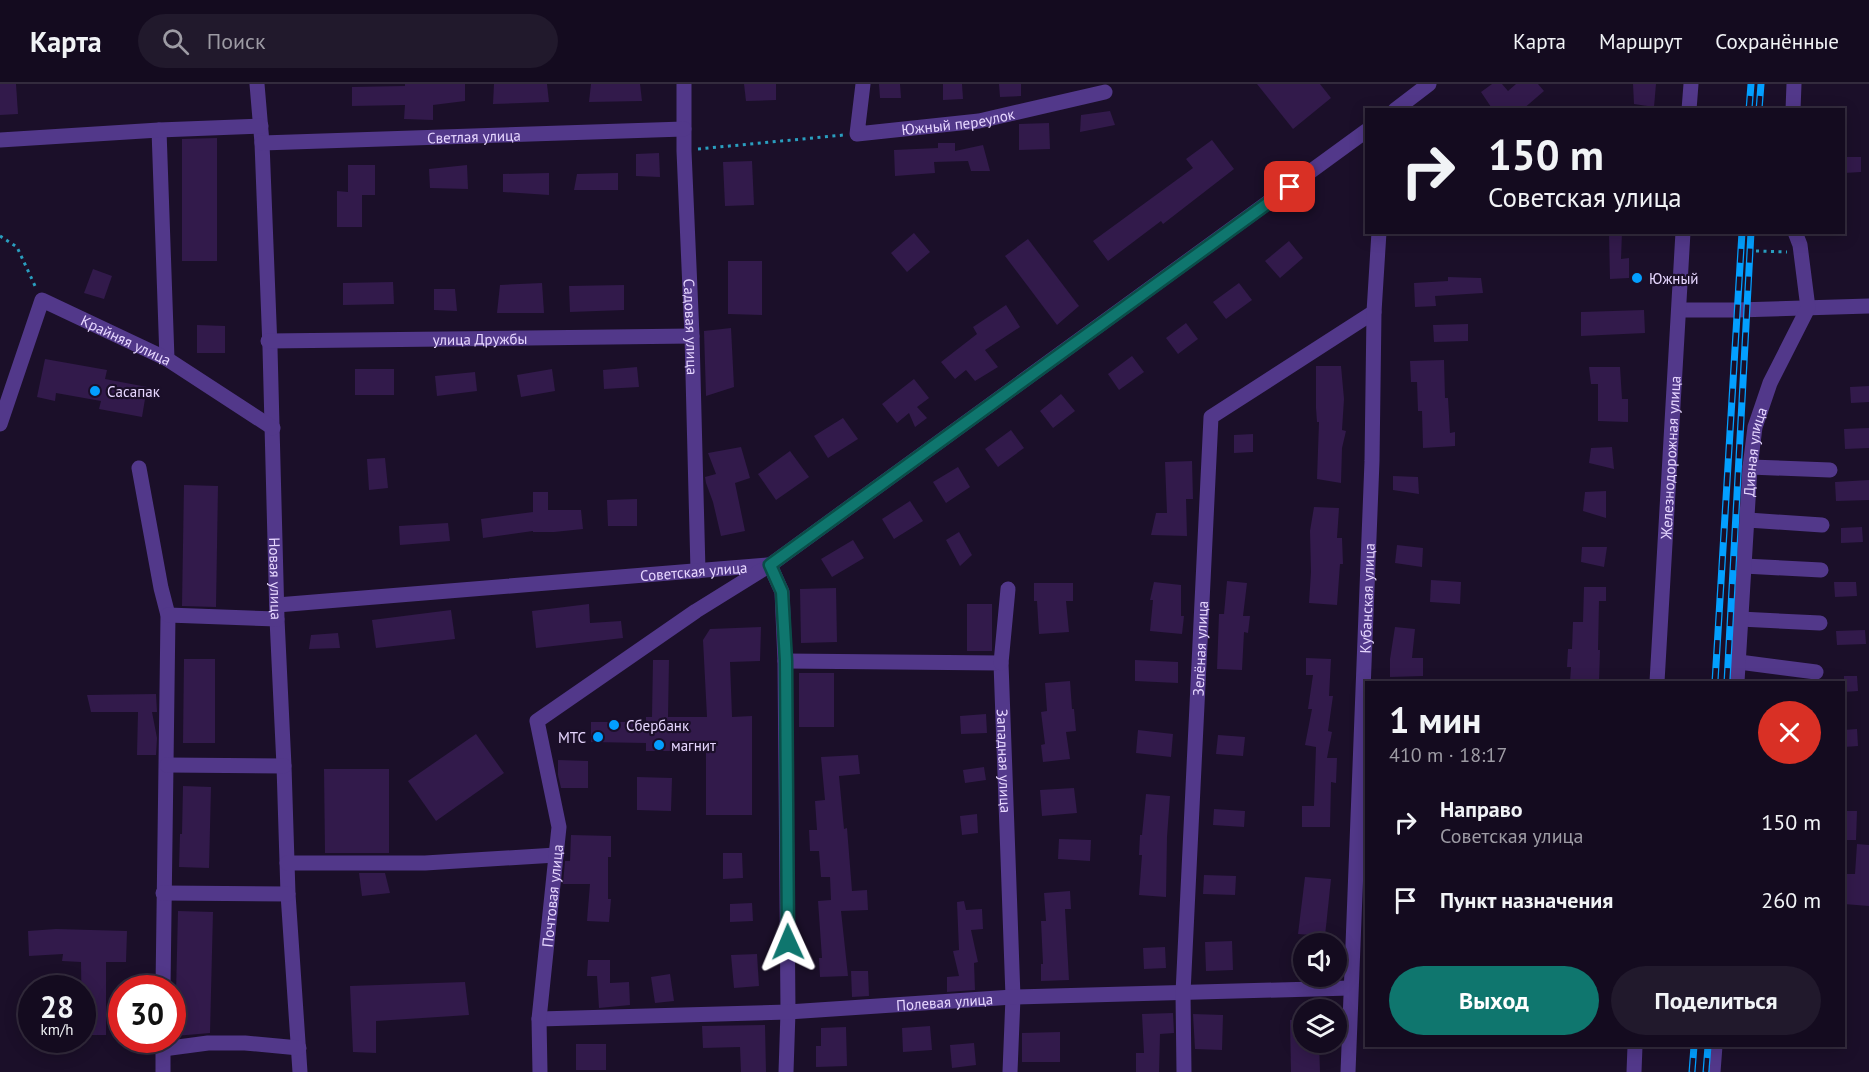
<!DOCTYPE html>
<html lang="ru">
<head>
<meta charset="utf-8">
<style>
  body { margin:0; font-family:"PT Sans",sans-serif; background:#21192c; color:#f1f3f6; height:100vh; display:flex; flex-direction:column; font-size:22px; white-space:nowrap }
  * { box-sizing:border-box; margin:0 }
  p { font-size:20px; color:#9d9ba4 }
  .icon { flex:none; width:33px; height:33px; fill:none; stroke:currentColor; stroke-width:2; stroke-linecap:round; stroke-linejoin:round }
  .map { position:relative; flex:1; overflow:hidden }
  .panel { position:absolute; left:1365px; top:597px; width:480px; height:366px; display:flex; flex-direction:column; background:#140b1f; border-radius:0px; box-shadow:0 3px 15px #0003,0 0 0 2px #332b3d }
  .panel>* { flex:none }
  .banner { position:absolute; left:1365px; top:24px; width:480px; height:126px; border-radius:0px; box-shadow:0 3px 15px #0003,0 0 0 2px #332b3d; background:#140b1f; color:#f1f3f6; overflow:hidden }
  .controls { position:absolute; left:1293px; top:849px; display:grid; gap:12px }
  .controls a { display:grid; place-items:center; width:54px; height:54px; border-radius:50%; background:#140b1f; box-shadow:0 3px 15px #0003,0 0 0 2px #332b3d; font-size:30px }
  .speed { position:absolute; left:18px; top:891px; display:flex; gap:12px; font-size:30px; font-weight:700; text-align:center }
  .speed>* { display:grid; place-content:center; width:78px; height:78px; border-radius:50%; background:#140b1f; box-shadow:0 3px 15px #0003,0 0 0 2px #332b3d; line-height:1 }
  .speed small { font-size:15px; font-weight:400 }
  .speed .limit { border:9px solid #d22; background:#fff; color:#111 }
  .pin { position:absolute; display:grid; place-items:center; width:51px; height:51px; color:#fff; margin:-26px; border-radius:12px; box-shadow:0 3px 9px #0006 }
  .me { position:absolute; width:66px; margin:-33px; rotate:359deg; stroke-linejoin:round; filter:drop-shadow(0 0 4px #0008) }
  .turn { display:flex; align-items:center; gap:21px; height:126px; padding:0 24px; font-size:27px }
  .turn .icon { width:78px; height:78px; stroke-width:2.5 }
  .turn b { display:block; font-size:42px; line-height:51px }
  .round { display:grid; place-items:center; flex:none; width:63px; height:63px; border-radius:32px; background:#21192c }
  .headline { display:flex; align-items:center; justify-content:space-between; height:102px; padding:0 24px }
  h1 { font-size:36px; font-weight:800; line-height:45px }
  .cta { display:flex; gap:12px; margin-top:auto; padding:12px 24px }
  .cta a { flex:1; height:69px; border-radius:36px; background:#0f766e; color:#fff; font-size:24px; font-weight:800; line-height:69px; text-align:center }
  .cta a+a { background:#21192c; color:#f1f3f6 }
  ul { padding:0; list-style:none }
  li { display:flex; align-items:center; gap:18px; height:78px; padding:0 24px }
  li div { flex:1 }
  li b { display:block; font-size:22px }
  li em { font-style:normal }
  header { display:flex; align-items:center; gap:36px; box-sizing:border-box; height:84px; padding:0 30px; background:#140b1f; border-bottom:2px solid #332b3d }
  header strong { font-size:28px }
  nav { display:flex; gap:33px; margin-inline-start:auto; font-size:21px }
  .search { width:420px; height:54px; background:#21192c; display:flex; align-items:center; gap:15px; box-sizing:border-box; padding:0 21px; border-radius:33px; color:#9d9ba4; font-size:22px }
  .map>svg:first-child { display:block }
  .building { fill:#321a4b }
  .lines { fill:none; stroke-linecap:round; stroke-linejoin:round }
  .path { stroke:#2a9ebf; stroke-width:3; stroke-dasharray:3 4.5; stroke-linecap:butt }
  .minor { stroke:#52388a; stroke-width:15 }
  .rail-casing { stroke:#039fff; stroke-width:7 }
  .rail { stroke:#1b0f29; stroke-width:4.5; stroke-dasharray:14; stroke-linecap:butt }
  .route-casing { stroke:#0a4d48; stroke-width:15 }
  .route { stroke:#0f766e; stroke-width:10 }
  .poi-dot { fill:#039fff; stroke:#1b0f29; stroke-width:2 }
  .labels { text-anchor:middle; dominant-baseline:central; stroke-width:4.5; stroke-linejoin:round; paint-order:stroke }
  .street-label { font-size:15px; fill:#e7d7ff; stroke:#1b0f29 }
  .poi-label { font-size:15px; fill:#e7d7ff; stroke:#1b0f29; text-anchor:start }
</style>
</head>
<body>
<header>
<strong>Карта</strong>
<div class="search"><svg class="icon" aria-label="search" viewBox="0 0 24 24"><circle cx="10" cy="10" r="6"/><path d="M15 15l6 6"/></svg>Поиск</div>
<nav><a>Карта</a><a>Маршрут</a><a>Сохранённые</a></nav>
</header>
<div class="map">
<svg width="1869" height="988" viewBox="0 0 1869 988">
  <rect width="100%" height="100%" fill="#1b0f29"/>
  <!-- building -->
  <g class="building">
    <polygon points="0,0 16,0 18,30 0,31"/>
    <polygon points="405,0 465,0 465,17 433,21 433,36 404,35 405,21 352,22 352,3 405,2"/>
    <polygon points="494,0 547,0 549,18 493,20"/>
    <polygon points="591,0 640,0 642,17 589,18"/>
    <polygon points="744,0 776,0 776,16 746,17"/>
    <polygon points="879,0 900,0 901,14 880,14"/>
    <polygon points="943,0 962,0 963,15 943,16"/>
    <polygon points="999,0 1021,0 1021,12 1000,13"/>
    <polygon points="1257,0 1320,0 1331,14 1293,45"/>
    <polygon points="1492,0 1502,0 1508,7 1516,0 1538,0 1544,7 1522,26 1493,26 1481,8"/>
    <polygon points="1633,0 1656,0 1654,23 1634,20"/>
    <polygon points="1110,27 1115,41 1080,48 1081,31"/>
    <polygon points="1049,39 1050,65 1019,66 1019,40"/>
    <polygon points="217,54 217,177 182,177 182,55"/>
    <polygon points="1212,56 1234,85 1163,140 1161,137 1108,177 1093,157 1193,84 1186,75"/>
    <polygon points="938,59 955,59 955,67 983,61 990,87 971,87 968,77 934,78 935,89 895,92 894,66 938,64"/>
    <polygon points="659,69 660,93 636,92 636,70"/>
    <polygon points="1844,73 1861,73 1861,88 1844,89"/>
    <polygon points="752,77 754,121 725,122 723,78"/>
    <polygon points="348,81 375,81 375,111 362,111 362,143 337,143 337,107 348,108"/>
    <polygon points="467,81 468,105 430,104 429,85"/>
    <polygon points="549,89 549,111 503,108 503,90"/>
    <polygon points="618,89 618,106 574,106 577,90"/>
    <polygon points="1609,148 1622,148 1621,175 1629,174 1629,194 1610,195"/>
    <polygon points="914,149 930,168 907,188 891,169"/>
    <polygon points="1028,155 1079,222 1057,241 1005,172"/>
    <polygon points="1289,157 1303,174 1280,194 1265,177"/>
    <polygon points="728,177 762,177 762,231 728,230"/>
    <polygon points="93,185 112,192 104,215 84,209"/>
    <polygon points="1448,193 1481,194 1483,209 1435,212 1436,222 1415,223 1414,199 1448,197"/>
    <polygon points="393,198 394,220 343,221 343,199"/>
    <polygon points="542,199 544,229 497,229 500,201"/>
    <polygon points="1239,199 1252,216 1226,235 1213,218"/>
    <polygon points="624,201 624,226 570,228 569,202"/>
    <polygon points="434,205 455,205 457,227 434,226"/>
    <polygon points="1006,221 1020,243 985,266 998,283 975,297 966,286 955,295 941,278 977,250 973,243"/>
    <polygon points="1644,226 1645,249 1581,252 1581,228"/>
    <polygon points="1186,239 1198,255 1178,270 1166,254"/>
    <polygon points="1468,240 1468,257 1434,258 1433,241"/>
    <polygon points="197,241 225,242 225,269 197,269"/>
    <polygon points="731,244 734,303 706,312 704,247"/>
    <polygon points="1132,272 1144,288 1119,306 1108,290"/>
    <polygon points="45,275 107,286 105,295 147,303 142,333 99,325 101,317 56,309 55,317 37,313"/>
    <polygon points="1444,276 1445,314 1448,314 1450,349 1455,348 1455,362 1423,364 1422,327 1418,327 1417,298 1411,298 1410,277"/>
    <polygon points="1316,282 1341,282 1344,315 1342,346 1346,347 1342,364 1341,399 1317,395 1319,338 1317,338 1316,324"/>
    <polygon points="637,283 639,303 604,305 603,286"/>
    <polygon points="1589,283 1620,283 1622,315 1628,315 1628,338 1598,337 1598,300 1591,300"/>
    <rect x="355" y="285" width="39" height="26"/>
    <polygon points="552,285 555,307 521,313 517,291"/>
    <polygon points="475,288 477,307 437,312 435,292"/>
    <polygon points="914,295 929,314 917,323 927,334 915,343 909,329 897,339 882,320"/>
    <polygon points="1869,302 1869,318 1851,319 1850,303"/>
    <polygon points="1061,310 1075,327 1053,344 1040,327"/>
    <polygon points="843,334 858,355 828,374 814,352"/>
    <polygon points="1869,344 1869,364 1845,365 1844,345"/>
    <polygon points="1011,346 1024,364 998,383 985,365"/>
    <polygon points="1253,350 1253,368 1234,369 1234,351"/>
    <polygon points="741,363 750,394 735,399 745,447 721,452 713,418 706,399 705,393 716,390 708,369"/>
    <polygon points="1612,363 1614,385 1589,379 1591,364"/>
    <polygon points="790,367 809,393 776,416 758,390"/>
    <polygon points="385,374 388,404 369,406 367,375"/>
    <polygon points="1192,377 1193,415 1186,415 1187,452 1151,451 1156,429 1167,429 1165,378"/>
    <polygon points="958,383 970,403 946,419 933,398"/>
    <polygon points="1393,392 1418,393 1419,410 1393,406"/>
    <polygon points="1869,396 1869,416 1836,417 1835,398"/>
    <polygon points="184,401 218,402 216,523 182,522"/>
    <polygon points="1606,407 1606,434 1583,427 1585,408"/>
    <polygon points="533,408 548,408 548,426 581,426 583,445 554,448 533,448 533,447 483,454 481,435 533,428"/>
    <polygon points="637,415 637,442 608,442 607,416"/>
    <polygon points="910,417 923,437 894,455 882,435"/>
    <polygon points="1314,423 1339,424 1337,454 1342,454 1343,480 1340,480 1337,521 1309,519 1311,488 1310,447"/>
    <polygon points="448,439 450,457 400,461 399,442"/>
    <polygon points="1862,443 1863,458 1841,459 1841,444"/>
    <polygon points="959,448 972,471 960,482 946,456"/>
    <polygon points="853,456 864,474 832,493 821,475"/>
    <polygon points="1397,461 1423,464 1422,483 1395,479"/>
    <polygon points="1582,463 1607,463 1604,483 1581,478"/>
    <polygon points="1431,496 1461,498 1460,520 1430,518"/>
    <polygon points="1227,497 1247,499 1243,532 1250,532 1248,549 1244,548 1242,586 1217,585 1219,530 1224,530"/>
    <polygon points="1154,498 1181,501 1181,532 1184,532 1182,550 1150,547 1153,516 1150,516"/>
    <polygon points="1834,498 1856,498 1857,512 1835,513"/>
    <polygon points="1034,499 1073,499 1073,517 1066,517 1069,548 1039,550 1037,517 1034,517"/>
    <polygon points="1584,503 1606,503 1606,517 1599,517 1598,566 1600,566 1599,598 1570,598 1571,583 1567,583 1568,565 1572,565 1573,538 1583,538"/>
    <polygon points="836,504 837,558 801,559 800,505"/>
    <polygon points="589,520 590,539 621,537 623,554 536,564 532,527"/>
    <rect x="967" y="520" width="25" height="47"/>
    <polygon points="451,526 455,555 376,564 372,536"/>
    <polygon points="761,543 760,577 730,578 732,633 752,632 752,731 706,731 706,667 646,667 646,659 591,658 591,638 646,638 646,633 652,633 653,576 669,576 668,633 707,633 703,556 710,545"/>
    <polygon points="1395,543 1415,545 1412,574 1423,574 1423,592 1390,593 1390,575"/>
    <polygon points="1865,546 1866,560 1837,561 1836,547"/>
    <polygon points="338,549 340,564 309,565 311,551"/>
    <polygon points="1306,574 1331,575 1329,612 1333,612 1328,647 1332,648 1327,674 1337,674 1336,699 1331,698 1330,743 1302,743 1302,722 1314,722 1316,663 1305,661 1312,625 1308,625 1313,591 1306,591"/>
    <polygon points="184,575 215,575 215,659 183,659"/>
    <polygon points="1135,576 1178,578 1178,599 1135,597"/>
    <rect x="799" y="589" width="35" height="54"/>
    <polygon points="1844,592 1857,592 1858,607 1844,608"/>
    <polygon points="1070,597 1072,625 1074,625 1076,647 1066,648 1070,675 1043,678 1041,661 1045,660 1041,628 1047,627 1045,599"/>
    <polygon points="156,610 157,628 152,628 157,654 156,671 137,671 138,628 91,628 87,611"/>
    <polygon points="986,630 987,649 961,650 960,632"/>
    <polygon points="1857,645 1858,662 1844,663 1844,646"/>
    <polygon points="1138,646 1173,650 1171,673 1136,669"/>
    <polygon points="476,650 504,689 436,737 408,697"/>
    <polygon points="1218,651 1245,653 1243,672 1216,670"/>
    <polygon points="858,671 860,690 839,692 844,745 847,744 852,807 867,806 868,826 841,827 848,892 820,893 819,874 822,874 818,817 831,816 830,793 821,793 819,767 810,767 809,746 817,746 815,717 825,716 821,673"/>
    <polygon points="558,676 588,677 588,704 561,704 558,691"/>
    <polygon points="984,683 986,696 965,699 963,686"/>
    <polygon points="324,685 389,685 389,769 325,769"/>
    <polygon points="637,693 672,694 671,727 637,726"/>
    <polygon points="183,702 211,703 209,784 179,783 180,750 182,750"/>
    <polygon points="1074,704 1077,729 1042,732 1040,706"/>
    <polygon points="1146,710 1170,712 1167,753 1166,813 1139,811 1142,771 1139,771 1140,751 1142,751"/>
    <polygon points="1214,725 1245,727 1244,743 1213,741"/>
    <polygon points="1844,727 1857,727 1856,756 1844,756"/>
    <polygon points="977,730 978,749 962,751 960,732"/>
    <polygon points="571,751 611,752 611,773 608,773 608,815 611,815 609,838 587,837 590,800 563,800 565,777 570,777"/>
    <polygon points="1059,755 1091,756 1090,777 1058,775"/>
    <polygon points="1857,760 1869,761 1869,822 1844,820 1845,790 1855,790"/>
    <polygon points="723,769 742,769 743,794 723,795"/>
    <polygon points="359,789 385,789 390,809 362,812"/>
    <polygon points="1204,791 1236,792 1235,811 1203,810"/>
    <polygon points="1305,793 1331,795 1325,852 1298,850"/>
    <polygon points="1070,807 1071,825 1065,825 1069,896 1041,897 1041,880 1043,880 1041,837 1046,837 1044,809"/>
    <polygon points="964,817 966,826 982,825 983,845 971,846 978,878 974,879 975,906 947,908 947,893 959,892 953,867 959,866 957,818"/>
    <polygon points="752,819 753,837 730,838 730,820"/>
    <polygon points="178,827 213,828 210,949 175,952"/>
    <polygon points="56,845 127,847 126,878 106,878 106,951 82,951 81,878 62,877 63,870 29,872 28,847"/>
    <polygon points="1232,857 1233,886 1206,887 1205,858"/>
    <polygon points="1165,863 1166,884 1144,885 1143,864"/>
    <polygon points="757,870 759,902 734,904 731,871"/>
    <polygon points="588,876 610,876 610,899 629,898 630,921 599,924 597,892 587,892"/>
    <polygon points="851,887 868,887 869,912 852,913"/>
    <polygon points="670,890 674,917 655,919 651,893"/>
    <polygon points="465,898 469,931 376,937 376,969 353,968 350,902"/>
    <polygon points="1173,929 1174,949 1160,950 1159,988 1136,988 1136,969 1144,969 1142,930"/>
    <polygon points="1193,930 1223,931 1222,966 1195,965"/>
    <polygon points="1304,935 1304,958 1319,958 1320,988 1291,988 1290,936"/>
    <polygon points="765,941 766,988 741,988 740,963 703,964 702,942"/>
    <polygon points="930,942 932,966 903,968 902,944"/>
    <polygon points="846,943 847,982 816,983 816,962 821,962 821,944"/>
    <polygon points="1060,948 1060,978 1022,978 1022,949"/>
    <polygon points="974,959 976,981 952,984 950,961"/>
    <rect x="576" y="960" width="30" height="26"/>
  </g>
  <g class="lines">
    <!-- path -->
    <g class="path">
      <polyline points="698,65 844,51"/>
      <polyline points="0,152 17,163 36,204"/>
      <polyline points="1756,167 1787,168"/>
    </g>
    <!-- minor -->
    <g class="minor">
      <path id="s1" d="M 257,0 L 262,59 L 270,264 L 277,535 L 284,682 L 288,810 L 300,988"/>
      <path id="s2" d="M 684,0 L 684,67 L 692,252 L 698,487"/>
      <path id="s3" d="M 863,0 L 857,50 L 979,37 L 1105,8"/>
      <polyline points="1395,26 1429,0"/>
      <polyline points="1689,26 1691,0"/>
      <polyline points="1793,26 1794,0"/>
      <polyline points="159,46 167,275"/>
      <polyline points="0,56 159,46 261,42"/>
      <path id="s4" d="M 262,59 L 684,45"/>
      <polyline points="1679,226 1737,226 1869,222"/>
      <path id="s5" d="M 268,257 L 692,252"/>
      <path id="s6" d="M 0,340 L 42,216 L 167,275 L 273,344"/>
      <polyline points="1750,383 1830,386"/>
      <polyline points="139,384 161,504 168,531 163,904"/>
      <polyline points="1748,436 1822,441"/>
      <polyline points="770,481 782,508 785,577 788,928 786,988"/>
      <polyline points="1744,482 1821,486"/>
      <path id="s7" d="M 277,521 L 767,481"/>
      <polyline points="168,531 277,535"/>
      <polyline points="1740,535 1820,539"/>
      <path id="s8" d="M 785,577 L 1001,579 L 1013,913 L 1010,988"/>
      <polyline points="1739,578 1816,588"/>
      <polyline points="1001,579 1008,505"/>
      <path id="s9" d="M 1657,598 L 1683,148"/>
      <path id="s10" d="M 1737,598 L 1750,383 L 1755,343 L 1770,299 L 1808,224 L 1800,161 L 1795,148"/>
      <polyline points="167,681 284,682"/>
      <polyline points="287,779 425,779 556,771"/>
      <polyline points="163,809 288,810"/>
      <path id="s11" d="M 539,935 L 788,928 L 1013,913 L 1350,904"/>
      <polyline points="163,965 208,959 245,959 299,964"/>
      <polyline points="163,988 163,956"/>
      <path id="s12" d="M 540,988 L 539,935 L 559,743 L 537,637 L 696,527 L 770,481 L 1366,47"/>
      <path id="s13" d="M 1184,988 L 1183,909 L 1211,333 L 1374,228"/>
      <path id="s14" d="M 1348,988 L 1372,377 L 1374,228 L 1379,148"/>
      <polyline points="1634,988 1635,962"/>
      <polyline points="1713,988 1715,962"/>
    </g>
    <defs>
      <g id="rail">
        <polyline points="1749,26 1751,0"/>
        <polyline points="1759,26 1761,0"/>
        <polyline points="1715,598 1742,148"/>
        <polyline points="1727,598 1751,148"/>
        <polyline points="1692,988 1694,962"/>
        <polyline points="1706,988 1708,962"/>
      </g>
    </defs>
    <!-- rail casing -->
    <use href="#rail" class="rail-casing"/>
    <!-- rail -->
    <use href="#rail" class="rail"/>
  </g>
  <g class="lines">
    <defs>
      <polyline id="route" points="788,858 786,577 782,508 770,481 1290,103"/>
    </defs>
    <!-- route casing -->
    <use href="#route" class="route-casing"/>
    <!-- route -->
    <use href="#route" class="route"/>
  </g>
  <!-- markers -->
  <g class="poi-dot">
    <circle cx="1637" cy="194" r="6"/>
    <circle cx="95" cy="307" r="6"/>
    <circle cx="614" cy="641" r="6"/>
    <circle cx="598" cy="653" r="6"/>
    <circle cx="659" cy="661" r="6"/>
  </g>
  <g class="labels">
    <!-- street labels -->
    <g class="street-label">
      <text stroke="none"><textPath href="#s3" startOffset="152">Южный переулок</textPath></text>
      <text stroke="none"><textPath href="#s4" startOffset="212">Светлая улица</textPath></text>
      <text stroke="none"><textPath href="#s2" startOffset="243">Садовая улица</textPath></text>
      <text stroke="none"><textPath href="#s5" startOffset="212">улица Дружбы</textPath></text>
      <text stroke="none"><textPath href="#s6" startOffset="224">Крайняя улица</textPath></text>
      <text stroke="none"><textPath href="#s10" startOffset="231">Дивная улица</textPath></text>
      <text stroke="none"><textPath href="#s9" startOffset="225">Железнодорожная улица</textPath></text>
      <text stroke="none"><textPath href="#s7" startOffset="418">Советская улица</textPath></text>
      <text stroke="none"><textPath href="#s1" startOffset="495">Новая улица</textPath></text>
      <text stroke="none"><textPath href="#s14" startOffset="474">Кубанская улица</textPath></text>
      <text stroke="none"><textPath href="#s13" startOffset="424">Зелёная улица</textPath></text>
      <text stroke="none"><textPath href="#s8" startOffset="314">Западная улица</textPath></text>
      <text stroke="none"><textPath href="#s12" startOffset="177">Почтовая улица</textPath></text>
      <text stroke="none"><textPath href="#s11" startOffset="406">Полевая улица</textPath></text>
    </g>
    <!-- poi labels -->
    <g class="poi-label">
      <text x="1649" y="194">Южный</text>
      <text x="107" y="307">Сасапак</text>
      <text x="626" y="641">Сбербанк</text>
      <text x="586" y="653" text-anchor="end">МТС</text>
      <text x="671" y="661">магнит</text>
    </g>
  </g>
</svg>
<div class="controls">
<a><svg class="icon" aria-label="sound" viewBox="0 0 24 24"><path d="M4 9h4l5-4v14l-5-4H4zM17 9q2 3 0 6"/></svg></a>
<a><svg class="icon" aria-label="layers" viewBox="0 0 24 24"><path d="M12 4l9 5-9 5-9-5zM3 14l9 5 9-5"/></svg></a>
</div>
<div class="speed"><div>28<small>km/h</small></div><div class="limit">30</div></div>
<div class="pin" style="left:1290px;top:103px;background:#d93025"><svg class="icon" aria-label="arrive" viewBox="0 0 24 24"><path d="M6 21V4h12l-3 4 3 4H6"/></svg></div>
<svg class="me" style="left:788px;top:858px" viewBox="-20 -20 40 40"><path d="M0-17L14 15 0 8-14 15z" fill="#0f766e" stroke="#fff" stroke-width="4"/></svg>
<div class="banner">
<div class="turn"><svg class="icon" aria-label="right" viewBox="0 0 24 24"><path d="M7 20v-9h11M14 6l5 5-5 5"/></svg><div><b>150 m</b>Советская улица</div></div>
</div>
<section class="panel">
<div class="headline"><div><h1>1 мин</h1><p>410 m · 18:17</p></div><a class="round" style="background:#d93025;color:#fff"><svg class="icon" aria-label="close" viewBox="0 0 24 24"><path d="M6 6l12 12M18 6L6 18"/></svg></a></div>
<ul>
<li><svg class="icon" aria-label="right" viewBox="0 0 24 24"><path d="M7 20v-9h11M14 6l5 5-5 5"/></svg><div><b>Направо</b><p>Советская улица</p></div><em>150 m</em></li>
<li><svg class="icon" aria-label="arrive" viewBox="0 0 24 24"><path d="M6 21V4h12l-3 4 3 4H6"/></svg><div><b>Пункт назначения</b></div><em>260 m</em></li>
</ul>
<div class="cta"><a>Выход</a><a>Поделиться</a></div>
</section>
</div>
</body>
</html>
